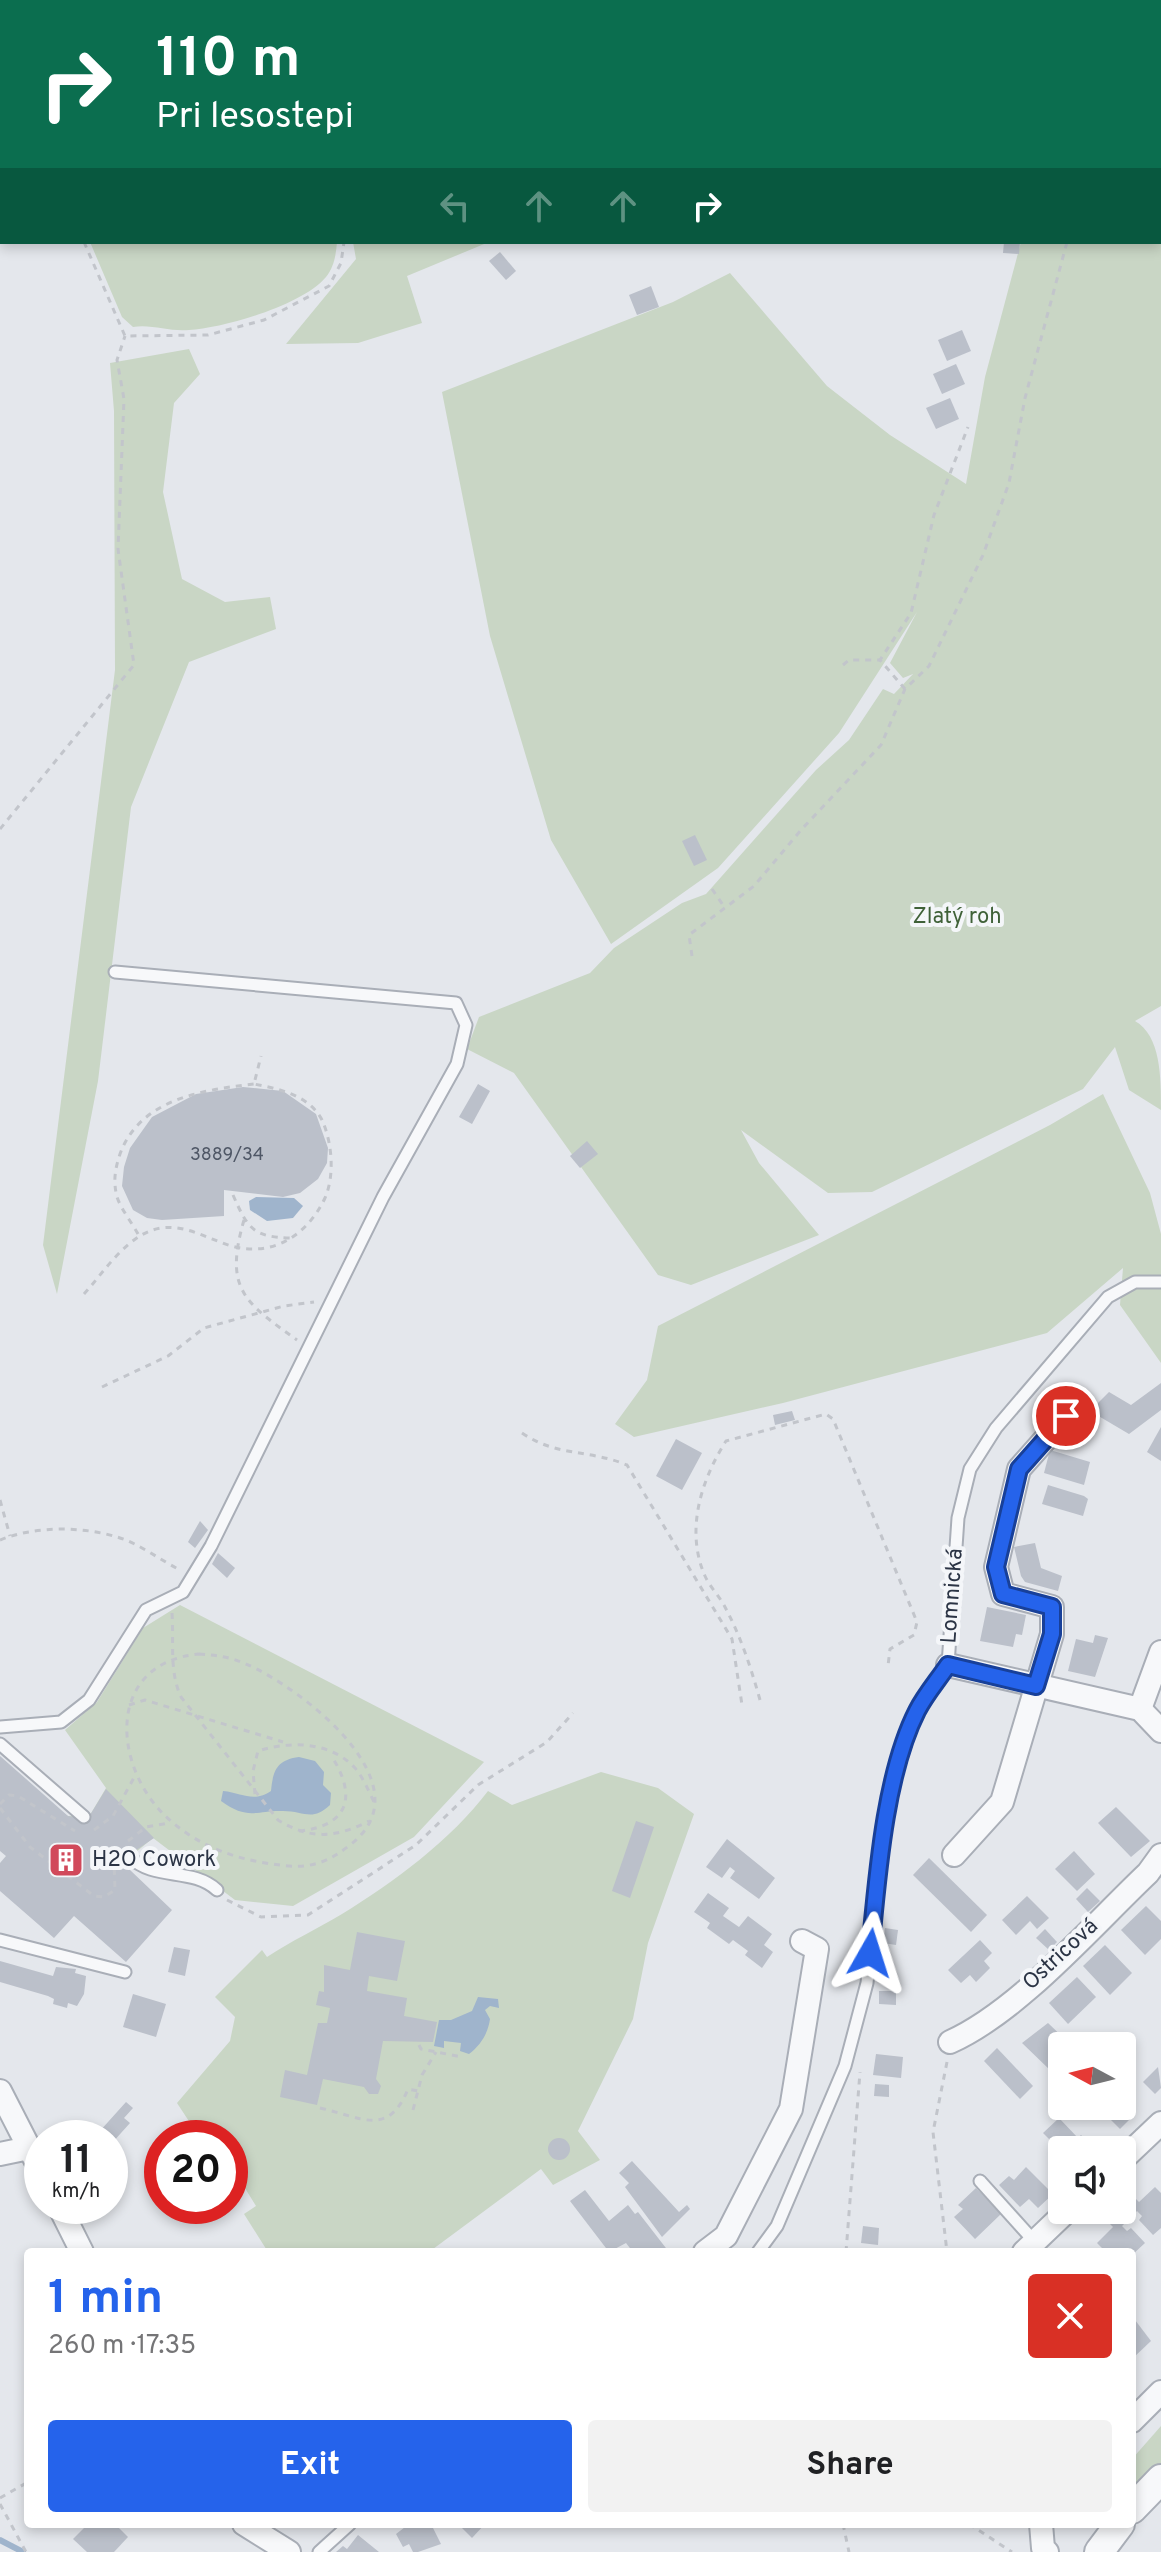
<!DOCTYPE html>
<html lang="en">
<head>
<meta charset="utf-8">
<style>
  body { margin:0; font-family:Overpass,sans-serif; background:#f2f2f2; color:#202124; height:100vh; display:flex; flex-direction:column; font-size:30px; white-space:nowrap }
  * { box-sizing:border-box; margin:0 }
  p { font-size:26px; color:#757577 }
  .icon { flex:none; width:44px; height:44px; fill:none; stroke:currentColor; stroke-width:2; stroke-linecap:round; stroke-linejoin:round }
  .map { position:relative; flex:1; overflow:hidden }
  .side { position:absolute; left:24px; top:2248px; width:1112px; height:280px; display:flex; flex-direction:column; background:#fff; border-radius:8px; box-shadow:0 4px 12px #0003 }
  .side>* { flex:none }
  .top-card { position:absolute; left:0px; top:0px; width:1162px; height:244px; box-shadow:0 4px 12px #0003; background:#0b6e4f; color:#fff; overflow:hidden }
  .needle { width:52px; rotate:277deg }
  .tools { position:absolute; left:1048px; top:2032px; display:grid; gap:16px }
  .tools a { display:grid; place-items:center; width:88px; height:88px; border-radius:8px; background:#fff; box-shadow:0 4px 12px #0003; font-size:40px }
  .speed { position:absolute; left:24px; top:2120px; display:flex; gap:16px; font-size:40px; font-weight:700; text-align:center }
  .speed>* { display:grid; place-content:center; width:104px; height:104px; border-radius:50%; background:#fff; box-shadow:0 4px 12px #0003; line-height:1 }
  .speed small { font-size:20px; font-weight:400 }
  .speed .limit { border:12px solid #d22; background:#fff; color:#111 }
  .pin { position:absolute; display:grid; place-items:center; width:68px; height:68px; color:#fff; margin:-34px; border:4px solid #fff; border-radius:50%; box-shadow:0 2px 8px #0007 }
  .me { position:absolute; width:88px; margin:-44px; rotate:6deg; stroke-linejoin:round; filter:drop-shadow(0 0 6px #0008) }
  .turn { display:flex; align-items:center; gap:28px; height:168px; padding:0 24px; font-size:36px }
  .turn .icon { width:104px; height:104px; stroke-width:2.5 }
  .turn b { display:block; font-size:56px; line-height:68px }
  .lanes { display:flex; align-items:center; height:76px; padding:0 24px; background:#0003; justify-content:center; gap:40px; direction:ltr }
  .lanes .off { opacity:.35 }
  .round { display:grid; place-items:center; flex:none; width:84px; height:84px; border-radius:8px; background:#f2f2f2 }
  .summary { display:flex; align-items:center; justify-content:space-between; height:136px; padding:0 24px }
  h1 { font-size:48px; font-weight:700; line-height:60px; color:#2563eb }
  .primary-button { display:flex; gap:16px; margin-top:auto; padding:16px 24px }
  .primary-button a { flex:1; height:92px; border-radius:8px; background:#2563eb; color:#fff; font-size:32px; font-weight:700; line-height:92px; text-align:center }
  .primary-button a+a { background:#f2f2f2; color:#202124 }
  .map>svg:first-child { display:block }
  .green { fill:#c9d6c5 }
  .water { fill:#9fb4cc }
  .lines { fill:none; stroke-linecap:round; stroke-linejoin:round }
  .stream { stroke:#9fb4cc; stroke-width:6 }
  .building { fill:#bbc0ca }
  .service-casing { stroke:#a9aeb7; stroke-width:15 }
  .minor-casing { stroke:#a9aeb7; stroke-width:26 }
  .tertiary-casing { stroke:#a9aeb7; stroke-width:32 }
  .path { stroke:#c2c5cb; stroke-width:3; stroke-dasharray:6 6; stroke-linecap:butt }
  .service { stroke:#f7f8fa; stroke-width:11 }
  .minor { stroke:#f7f8fa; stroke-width:22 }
  .tertiary { stroke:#f7f8fa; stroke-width:28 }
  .route-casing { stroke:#184099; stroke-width:20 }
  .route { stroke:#2563eb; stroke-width:14 }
  .labels { text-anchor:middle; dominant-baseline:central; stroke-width:8; stroke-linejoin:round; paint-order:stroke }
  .number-label { font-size:18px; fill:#4f5766 }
  .park-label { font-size:22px; fill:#3f6138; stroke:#f4f6f9 }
  .street-label { font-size:22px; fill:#2b3445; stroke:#f4f6f9 }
  .poi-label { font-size:22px; fill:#2b3445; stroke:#f4f6f9; text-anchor:start }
</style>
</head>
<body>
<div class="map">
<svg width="1161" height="2552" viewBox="0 0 1161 2552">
  <rect width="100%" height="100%" fill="#e4e7ec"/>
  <!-- green -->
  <g class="green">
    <polygon points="338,0 1060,0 338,2"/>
    <path d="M 1161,223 L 1161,1006 L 1135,1021 C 1161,1036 1161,1077 1161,1110 L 1129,1090 L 1115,1047 L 1083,1089 L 872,1192 L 828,1193 L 741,1130 L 759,1163 L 819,1235 L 691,1285 L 658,1275 L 514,1073 L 467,1049 L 479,1017 L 590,973 L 614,948 L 682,903 L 706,894 L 816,770 L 849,740 L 883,689 L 894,694 L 913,674 L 903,678 L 890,663 L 917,612 L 839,733 L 718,868 L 611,944 L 551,840 L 490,636 L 442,392 L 673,302 L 730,273 L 827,386 L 890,435 L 966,484 L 985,377 L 1021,242 L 1160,242 Z"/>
    <path d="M 90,242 L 337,242 C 336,255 334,267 326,277 C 303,305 224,328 189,330 C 170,332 152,324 133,327 L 122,317 Z"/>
    <polygon points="353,242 489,242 407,276 422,323 358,343 286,344 356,259"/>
    <polygon points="189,349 200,374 174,403 163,492 182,579 225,602 270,597 276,629 189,662 131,807 98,1081 57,1294 43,1245 115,670 114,411 110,363"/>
    <polygon points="1103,1094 1150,1193 1161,1234 1161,1363 1120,1305 1123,1268 1047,1333 783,1403 634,1437 615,1424 647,1380 658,1326 1050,1125"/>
    <polygon points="180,1605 484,1762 414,1837 293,1906 235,1900 153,1838 130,1857 0,1774 68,1816 90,1815 106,1788 65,1730 97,1702 143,1628"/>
    <path d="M 601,1772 L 658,1788 L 694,1814 L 648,1943 L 633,2019 L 578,2131 L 600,2160 L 553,2185 L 541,2169 L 429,2252 L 268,2252 L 244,2214 L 256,2206 L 235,2172 L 230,2174 L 230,2138 L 200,2138 L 177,2103 L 230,2041 L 235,2017 L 215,1997 L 262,1950 L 267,1957 C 291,1941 317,1929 342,1914 C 394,1882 451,1840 488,1791 L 512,1805 Z"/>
    <polygon points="1161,2426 1161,2463 1132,2498 1132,2459"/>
  </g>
  <!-- water -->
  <g class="water">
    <polygon points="256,1197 294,1198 303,1206 293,1218 267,1221 250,1210 249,1201"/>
    <path d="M 299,1757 L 315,1761 L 324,1772 L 323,1785 L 331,1793 L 330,1805 C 312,1822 304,1811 283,1811 C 257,1810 248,1821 221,1801 L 223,1791 C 243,1793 253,1803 271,1791 C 273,1770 277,1760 299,1757 Z"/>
    <path d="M 478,1997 L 498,1999 L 499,2008 L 490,2006 L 485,2010 L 490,2019 C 488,2033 481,2045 469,2054 L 460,2051 L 461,2043 L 444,2041 L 444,2048 L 434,2046 L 439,2020 L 451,2020 L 472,2011 Z"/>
  </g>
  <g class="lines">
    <!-- stream -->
    <polyline class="stream" points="0,2540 23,2552"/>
  </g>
  <!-- building -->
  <g class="building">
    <polygon points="1004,242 1020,242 1019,254 1003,253"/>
    <polygon points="500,252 516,271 506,280 489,261"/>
    <polygon points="651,286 659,307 637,315 629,295"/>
    <polygon points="962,330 971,351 947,361 938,340"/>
    <polygon points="956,364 965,384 942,394 933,374"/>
    <polygon points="950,398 959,419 936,429 926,408"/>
    <polygon points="695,835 707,860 694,866 682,841"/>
    <polygon points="478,1084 490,1091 472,1124 459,1117"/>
    <polygon points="243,1087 283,1091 316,1114 328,1148 327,1163 318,1179 300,1193 283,1197 224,1190 224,1216 162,1220 147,1218 133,1210 122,1186 124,1167 130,1148 152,1117 196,1094"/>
    <polygon points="587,1141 598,1154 580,1168 570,1156"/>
    <polygon points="1161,1383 1161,1410 1129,1434 1090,1411 1109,1392 1131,1405"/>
    <polygon points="792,1411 795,1420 775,1425 773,1415"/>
    <polygon points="1161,1427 1161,1461 1147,1452"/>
    <polygon points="676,1439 702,1453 682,1490 656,1476"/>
    <polygon points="1050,1450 1090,1462 1084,1485 1044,1473"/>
    <polygon points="1048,1485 1084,1496 1088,1499 1083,1516 1042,1504"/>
    <polygon points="200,1521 208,1530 195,1548 188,1542"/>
    <polygon points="1035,1543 1041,1568 1062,1576 1058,1591 1025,1582 1021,1576 1014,1547"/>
    <polygon points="218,1553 235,1568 227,1578 212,1564"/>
    <polygon points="987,1607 1026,1615 1022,1635 1016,1634 1013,1647 980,1641"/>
    <polygon points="1095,1635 1108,1638 1095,1677 1068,1671 1076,1639 1093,1643"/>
    <polygon points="0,1756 68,1816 80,1818 90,1815 106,1789 154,1838 132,1853 130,1870 172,1910 126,1962 74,1916 54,1938 0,1891 0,1863 6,1856 0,1851"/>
    <polygon points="1116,1807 1150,1841 1131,1857 1098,1823"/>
    <polygon points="636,1821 654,1827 630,1898 612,1891"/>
    <polygon points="727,1839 775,1878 759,1899 730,1878 735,1871 730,1867 722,1878 706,1867"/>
    <polygon points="1074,1851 1095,1874 1077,1891 1055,1869"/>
    <polygon points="929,1858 987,1915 971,1932 913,1875"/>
    <polygon points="1087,1888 1100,1901 1088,1912 1076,1899"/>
    <polygon points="708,1893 729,1908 723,1916 739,1927 748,1916 772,1934 764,1945 773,1952 762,1968 745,1955 748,1951 733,1940 729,1944 707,1928 710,1923 694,1912"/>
    <polygon points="1027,1896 1049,1918 1037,1929 1030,1921 1016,1935 1002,1920"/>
    <polygon points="1146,1906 1161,1921 1161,1939 1145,1955 1121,1930"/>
    <polygon points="885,1928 898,1930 896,1945 883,1943"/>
    <polygon points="1045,1929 1057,1942 1049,1950 1036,1938"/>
    <polygon points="357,1932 405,1941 397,1981 369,1976 367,1991 407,1998 404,2016 437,2022 433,2042 383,2041 376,2079 381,2086 378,2094 369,2094 364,2087 323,2079 317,2105 280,2097 285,2070 307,2075 318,2023 327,2023 330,2008 316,2005 319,1991 324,1992 324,1965 350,1970"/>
    <polygon points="980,1940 992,1953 984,1961 990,1968 976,1982 970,1975 961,1983 948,1970"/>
    <polygon points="1105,1945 1132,1973 1110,1995 1083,1966"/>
    <polygon points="174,1947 190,1950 185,1976 168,1972"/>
    <polygon points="0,1961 53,1976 56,1967 76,1969 75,1973 86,1976 84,1994 77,2006 68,2003 67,2008 53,2004 54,1999 48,1996 0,1982"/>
    <polygon points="1077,1977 1096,1997 1068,2024 1049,2003"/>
    <polygon points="879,1991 896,1991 896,2005 879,2004"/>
    <polygon points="133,1994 166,2004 156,2037 123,2027"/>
    <polygon points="1048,2023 1072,2046 1062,2046 1062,2062 1050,2070 1022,2043"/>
    <polygon points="1122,2047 1136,2062 1122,2075"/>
    <polygon points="997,2048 1033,2086 1020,2099 984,2061"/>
    <polygon points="876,2054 903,2057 901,2078 873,2075"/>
    <polygon points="1158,2067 1161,2088 1155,2094 1143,2082"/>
    <polygon points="875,2084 889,2085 889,2097 874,2096"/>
    <polygon points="126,2102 133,2108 124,2118 130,2123 112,2143 99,2132"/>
    <polygon points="1097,2106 1123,2106 1133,2116 1120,2129"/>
    <polygon points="1059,2118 1078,2138 1081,2135 1095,2149 1062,2152 1043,2133"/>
    <circle cx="559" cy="2149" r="11"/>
    <polygon points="632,2161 679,2212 687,2205 690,2209 662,2237 625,2187 629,2183 619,2173"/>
    <polygon points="1026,2167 1053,2194 1038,2208 1029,2199 1020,2207 999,2185 1009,2176 1014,2180"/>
    <polygon points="1155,2187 1161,2193 1161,2228 1153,2235 1139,2220 1142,2216 1137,2211 1131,2217 1124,2209 1135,2198 1139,2202"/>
    <polygon points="976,2188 1001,2214 975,2239 954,2217 963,2209 958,2205"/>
    <polygon points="585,2190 609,2221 628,2205 635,2214 638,2212 669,2252 633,2252 626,2243 609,2252 570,2201"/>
    <polygon points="1120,2212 1128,2220 1122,2226 1127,2231 1131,2228 1145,2243 1132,2255 1132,2252 1106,2252 1097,2243 1113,2227 1109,2223"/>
    <polygon points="863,2226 879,2228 878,2245 861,2243"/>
    <polygon points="1132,2316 1151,2341 1132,2359"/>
    <polygon points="88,2524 115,2524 128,2537 114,2552 87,2552 73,2539"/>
    <polygon points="409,2524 431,2524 441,2544 418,2552 413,2552 409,2544 403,2547 396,2534"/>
    <polygon points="458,2524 485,2524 472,2538"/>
    <polygon points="358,2535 379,2552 336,2552 343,2546 347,2549"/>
  </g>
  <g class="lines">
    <defs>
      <g id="service">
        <polyline points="0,1727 61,1722 89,1700 146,1610 183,1592 211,1546 383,1197 457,1064 466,1025 456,1003 115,972"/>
        <polyline points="0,1744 84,1817"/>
        <path d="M 130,1857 C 154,1881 192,1867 217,1890"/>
        <polyline points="0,1940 125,1972"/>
        <polyline points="980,2181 1034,2241"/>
        <polyline points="758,2252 777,2226 845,2066 867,1983 879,1863 895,1777 916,1712 948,1665 958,1518 970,1469 996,1428 1108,1297 1135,1282 1161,1282"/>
        <polyline points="319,2552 350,2524"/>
      </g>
      <g id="minor">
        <polyline points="948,1665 1140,1709 1161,1731"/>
        <polyline points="1140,1709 1161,1652"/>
        <polyline points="954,1855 1002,1802 1052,1634 1052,1607 1003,1594 996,1567 1019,1469 1066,1416"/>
        <path d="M 950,2042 C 1019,2011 1092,1926 1148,1873 L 1161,1855"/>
        <polyline points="0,2091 42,2173"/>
        <polyline points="0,2154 29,2148"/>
        <polyline points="1122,2160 1161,2123"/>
        <polyline points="59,2206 82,2252"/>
        <polyline points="705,2252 726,2236 791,2109 817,1949 802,1941"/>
        <polyline points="1024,2252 1068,2210"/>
        <polyline points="1132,2421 1161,2392"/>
        <polyline points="244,2524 289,2552"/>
        <polyline points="1041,2524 1043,2548 1047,2552"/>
      </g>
      <g id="tertiary">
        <polyline points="1132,2509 1161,2479"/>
        <polyline points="1099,2552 1120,2524"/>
      </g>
    </defs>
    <!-- service casing -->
    <use href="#service" class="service-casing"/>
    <!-- minor casing -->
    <use href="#minor" class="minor-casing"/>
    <!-- tertiary casing -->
    <use href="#tertiary" class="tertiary-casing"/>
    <!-- path -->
    <g class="path">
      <polyline points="283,2 285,0"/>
      <polyline points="1070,2 1070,0"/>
      <polyline points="1149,2 1149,0"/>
      <polyline points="0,57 2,62"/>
      <polyline points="0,210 2,209"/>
      <polyline points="84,242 125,336 208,335 264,320 329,286 341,263 344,242"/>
      <polyline points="843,665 849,660 880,660"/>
      <polyline points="905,689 880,660 911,613 934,515 968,427"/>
      <polyline points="0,829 134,665 118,549 124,399 117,360 125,336"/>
      <polyline points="712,889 725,908"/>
      <polyline points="692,956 689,935 754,886 801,830 881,745 905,689 929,666 983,555 1009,483 1025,398 1067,242"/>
      <path d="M 233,1195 C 248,1229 253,1237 291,1238"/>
      <path d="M 244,1220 C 224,1289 244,1302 297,1340"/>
      <path d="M 138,1234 C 132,1223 121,1209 117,1197 C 113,1181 115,1169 120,1154 C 140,1099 202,1090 254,1084"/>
      <path d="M 84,1294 C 105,1271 128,1233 161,1228 C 183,1225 201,1235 220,1242 C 265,1261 305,1240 325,1198 C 335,1175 332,1142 322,1120 C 309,1095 279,1089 254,1084 L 261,1056"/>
      <polyline points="102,1387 168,1356 204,1328 284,1306 314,1302"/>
      <path d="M 522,1433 C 557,1457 588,1449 627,1465 L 732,1639 L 742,1705"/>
      <polyline points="0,1500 10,1536"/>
      <path d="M 0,1540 C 35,1526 81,1526 117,1537 C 138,1543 159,1559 178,1569"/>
      <path d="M 172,1613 C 174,1642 169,1671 181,1697 L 278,1820 C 310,1840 336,1838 369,1821"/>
      <path d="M 199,1654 C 216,1655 230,1657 246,1664 C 300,1687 429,1785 350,1845 C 331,1860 314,1868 289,1866 C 246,1862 206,1851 172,1822 C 112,1772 103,1663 199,1654 Z"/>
      <path d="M 760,1700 C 751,1668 741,1637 725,1607 C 720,1597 710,1587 705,1576 C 685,1531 701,1480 726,1441 L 826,1414 L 833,1419 L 917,1622 L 914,1635 L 890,1649 L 888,1666"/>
      <polyline points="129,1705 145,1700 283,1742"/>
      <path d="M 255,1794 L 253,1771 L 258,1751 C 290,1741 330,1741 355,1768 C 363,1777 369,1792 374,1802"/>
      <polyline points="0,1804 9,1795 18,1796 75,1831"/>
      <polyline points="0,1808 30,1847 94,1896 104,1897 115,1890 114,1860"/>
      <polyline points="94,1830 113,1816 136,1774"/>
      <path d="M 299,1831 C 349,1826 357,1796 332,1757"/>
      <polyline points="128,1841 146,1827 170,1823"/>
      <polyline points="227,1900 261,1917 308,1915 416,1845 478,1785 547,1742 573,1713"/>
      <polyline points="419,2045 421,2049 462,2057"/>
      <polyline points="947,2062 933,2132 947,2252"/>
      <path d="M 320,2108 C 361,2117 388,2138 408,2089 L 418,2091"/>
      <polyline points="413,2110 422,2075 436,2052"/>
      <polyline points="1122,2210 1128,2216"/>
      <polyline points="846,2252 860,2072"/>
      <polyline points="0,2498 28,2482"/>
      <polyline points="0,2504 26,2552"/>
      <polyline points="843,2524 849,2552"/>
      <polyline points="969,2524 1012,2552"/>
    </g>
    <!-- service -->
    <use href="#service" class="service"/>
    <!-- minor -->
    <use href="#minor" class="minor"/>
    <!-- tertiary -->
    <use href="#tertiary" class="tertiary"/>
  </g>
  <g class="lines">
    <defs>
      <path id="route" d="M 870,1953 C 877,1881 884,1776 917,1711 C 925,1695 938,1680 948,1665 L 1036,1686 L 1052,1634 L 1052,1607 L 1003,1594 L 996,1567 L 1019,1469 L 1066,1416"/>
    </defs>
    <!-- route casing -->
    <use href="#route" class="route-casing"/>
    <!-- route -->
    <use href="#route" class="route"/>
  </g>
  <!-- icons -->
  <defs>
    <symbol id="building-square" viewBox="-11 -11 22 22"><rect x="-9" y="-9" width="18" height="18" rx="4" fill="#d1495b" stroke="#f4f6f9"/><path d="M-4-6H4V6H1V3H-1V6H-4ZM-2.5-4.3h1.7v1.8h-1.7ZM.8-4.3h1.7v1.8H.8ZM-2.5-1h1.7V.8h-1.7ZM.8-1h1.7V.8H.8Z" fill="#fff"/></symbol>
  </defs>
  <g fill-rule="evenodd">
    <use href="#building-square" x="46" y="1840" width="40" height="40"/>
  </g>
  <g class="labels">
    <!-- number labels -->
    <g class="number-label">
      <text x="227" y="1155">3889/34</text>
    </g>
    <!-- park labels -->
    <g class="park-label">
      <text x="957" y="917">Zlatý roh</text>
    </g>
    <!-- street labels -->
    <g class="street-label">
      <text transform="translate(953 1596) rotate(-86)">Lomnická</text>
      <text transform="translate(1061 1955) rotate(-43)">Ostricová</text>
    </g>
    <!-- poi labels -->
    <g class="poi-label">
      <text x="92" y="1860">H2O Cowork</text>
    </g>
  </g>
</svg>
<div class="tools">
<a><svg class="needle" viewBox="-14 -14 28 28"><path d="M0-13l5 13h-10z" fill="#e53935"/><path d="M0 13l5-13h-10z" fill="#757577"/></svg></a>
<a><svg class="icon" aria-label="sound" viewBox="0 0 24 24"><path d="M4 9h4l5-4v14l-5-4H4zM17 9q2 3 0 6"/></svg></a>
</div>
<div class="speed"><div>11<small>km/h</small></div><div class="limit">20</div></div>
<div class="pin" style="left:1066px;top:1416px;background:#d93025"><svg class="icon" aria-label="arrive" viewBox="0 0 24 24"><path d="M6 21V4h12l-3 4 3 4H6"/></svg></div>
<svg class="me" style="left:870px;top:1953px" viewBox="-20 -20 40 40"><path d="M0-17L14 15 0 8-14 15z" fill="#2563eb" stroke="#fff" stroke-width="4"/></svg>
<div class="top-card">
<div class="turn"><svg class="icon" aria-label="right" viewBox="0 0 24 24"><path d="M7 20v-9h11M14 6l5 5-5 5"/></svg><div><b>110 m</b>Pri lesostepi</div></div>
<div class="lanes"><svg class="icon off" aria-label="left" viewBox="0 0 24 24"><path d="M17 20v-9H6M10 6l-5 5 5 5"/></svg><svg class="icon off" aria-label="ahead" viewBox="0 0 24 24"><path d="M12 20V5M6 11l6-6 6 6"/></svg><svg class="icon off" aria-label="ahead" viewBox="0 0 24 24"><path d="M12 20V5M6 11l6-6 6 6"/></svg><svg class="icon" aria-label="right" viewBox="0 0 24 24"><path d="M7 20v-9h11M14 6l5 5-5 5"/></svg></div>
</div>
<section class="side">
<div class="summary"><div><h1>1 min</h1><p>260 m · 17:35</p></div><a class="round" style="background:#d93025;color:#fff"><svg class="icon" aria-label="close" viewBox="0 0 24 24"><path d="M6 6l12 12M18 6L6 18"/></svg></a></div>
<div class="primary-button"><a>Exit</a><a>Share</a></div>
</section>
</div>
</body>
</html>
